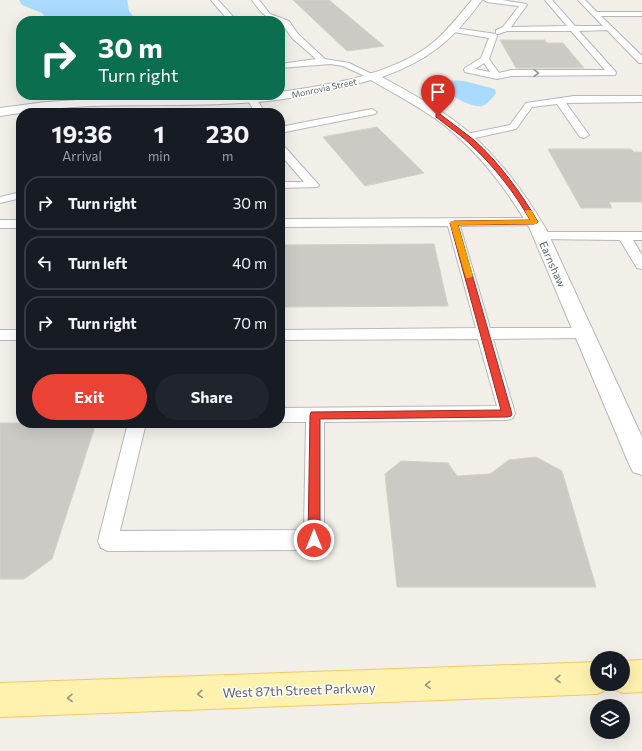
<!DOCTYPE html>
<html lang="en">
<head>
<meta charset="utf-8">
<style>
  body { margin:0; font-family:Commissioner,sans-serif; background:#20242c; color:#f1f3f6; height:100vh; display:flex; flex-direction:column; font-size:15px; white-space:nowrap }
  * { box-sizing:border-box; margin:0 }
  p { font-size:13px; color:#9ea1a6 }
  .icon { flex:none; width:22px; height:22px; fill:none; stroke:currentColor; stroke-width:2; stroke-linecap:round; stroke-linejoin:round }
  .map { position:relative; flex:1; overflow:hidden }
  .details { position:absolute; left:16px; top:108px; width:269px; height:320px; display:flex; flex-direction:column; background:#171b24; border-radius:16px; box-shadow:0 4px 16px #0002 }
  .details>* { flex:none }
  .top-card { position:absolute; left:16px; top:16px; width:269px; height:84px; border-radius:16px; box-shadow:0 4px 16px #0002; background:#0b6e4f; color:#fff; overflow:hidden }
  .controls { position:absolute; left:590px; top:651px; display:grid; gap:8px }
  .controls a { display:grid; place-items:center; width:40px; height:40px; border-radius:50%; background:#171b24; box-shadow:0 4px 16px #0002; font-size:20px }
  .pin { position:absolute; display:grid; place-items:center; width:34px; height:34px; color:#fff; margin:-41px -17px; border-radius:50% 50% 50% 0; rotate:-45deg; box-shadow:0 0 4px #0007 }
  .pin .icon { rotate:45deg }
  .me { position:absolute; width:44px; margin:-22px; rotate:0deg; stroke-linejoin:round; filter:drop-shadow(0 0 3px #0008) }
  .turn { display:flex; align-items:center; gap:14px; height:84px; padding:0 16px; font-size:18px }
  .turn .icon { width:52px; height:52px; stroke-width:2.5 }
  .turn b { display:block; font-size:28px; line-height:34px }
  .eta { display:flex; justify-content:space-evenly; align-items:center; height:68px; text-align:center }
  .eta b { font-size:24px; font-weight:700; line-height:28px }
  .button { display:flex; gap:8px; margin-top:auto; padding:8px 16px }
  .button a { flex:1; height:46px; border-radius:24px; background:#ea4335; color:#fff; font-size:16px; font-weight:700; line-height:46px; text-align:center }
  .button a+a { background:#20242c; color:#f1f3f6 }
  ul { padding:0; list-style:none }
  li { display:flex; align-items:center; gap:12px; height:54px; margin:0 8px 6px; padding:0 8px; border:2px solid #363941; border-radius:16px }
  li div { flex:1 }
  li b { display:block; font-size:15px }
  li em { font-style:normal }
  .map>svg:first-child { display:block }
  .water { fill:#aadaff }
  .building { fill:#cccac5; stroke:#d6d1c6 }
  .lines { fill:none; stroke-linecap:round; stroke-linejoin:round }
  .service-casing { stroke:#b5b8bc; stroke-width:2 }
  .minor-casing { stroke:#b5b8bc; stroke-width:2 }
  .primary-casing { stroke:#f2c960; stroke-width:2 }
  .service { fill:#fff; fill-rule:evenodd }
  .minor { fill:#fff; fill-rule:evenodd }
  .primary { fill:#fff2af; fill-rule:evenodd }
  .oneway { stroke:#979a9d }
  .oneway2 { stroke:#979581 }
  .route { fill:#ea4335; stroke:#982c22 }
  .slow { fill:#f59e0b }
  .labels { text-anchor:middle; dominant-baseline:central; stroke-width:3; stroke-linejoin:round; paint-order:stroke }
  .far-street-label { font-size:9px; fill:#5f6368; stroke:#fff }
  .street-label { font-size:11px; fill:#5f6368; stroke:#fff }
  .near-street-label { font-size:13px; fill:#5f6368; stroke:#fff }
</style>
</head>
<body>
<div class="map">
<svg width="642" height="751" viewBox="0 0 642 751">
  <rect width="100%" height="100%" fill="#f1efe8"/>
  <!-- water -->
  <g class="water">
    <polygon points="19,0 127,0 129,11 137,21 48,21 42,13 22,5"/>
    <path d="M 445,80 L 464,81 L 495,89 L 496,93 C 492,98 487,105 482,106 C 470,108 443,92 438,83 Z"/>
  </g>
  <!-- building -->
  <g class="building">
    <polygon points="293,0 329,0 384,46 347,51"/>
    <polygon points="500,40 545,40 547,43 563,43 584,68 516,68"/>
    <polygon points="377,127 424,173 365,186 323,137"/>
    <polygon points="548,149 631,149 634,152 642,152 642,202 609,202 612,208 581,208"/>
    <polygon points="434,244 448,306 280,307 280,245"/>
    <polygon points="0,423 96,423 52,559 24,579 0,579"/>
    <polygon points="536,457 562,471 596,587 397,587 385,474 401,461 448,463 457,476 490,474 509,460"/>
  </g>
  <g class="lines">
    <defs>
      <g id="service">
        <polygon points="211,0 218,0 237,21 229,21"/>
        <path d="M 252,0 L 259,0 L 270,14 L 289,21 L 298,34 L 325,59 L 349,63 L 376,76 L 372,79 L 369,78 L 343,66 L 330,64 L 280,68 L 280,64 L 316,59 L 292,38 L 280,21 C 267,21 259,10 252,0 Z"/>
        <path d="M 484,0 L 502,0 L 526,4 L 527,5 L 511,27 L 567,26 L 545,0 L 552,0 L 575,26 L 603,26 L 578,0 L 585,0 L 597,12 L 642,12 L 642,16 L 601,16 L 642,56 L 642,63 L 639,63 L 607,30 L 579,31 L 615,71 L 616,73 L 615,75 L 511,76 L 497,79 L 465,72 L 464,70 L 465,68 L 481,58 L 489,38 L 448,31 L 448,27 L 496,34 L 497,36 L 489,59 L 499,73 L 511,70 L 605,70 L 571,31 L 507,31 L 499,34 L 496,34 L 496,30 L 503,27 L 519,6 L 487,2 ZM 484,63 L 490,72 L 475,69 Z"/>
        <polygon points="574,96 642,96 642,102 566,103 589,135 584,138 580,137 557,104 532,107 516,129 466,140 461,137 462,135 510,125 526,103"/>
        <polygon points="253,97 256,98 265,113 255,113 248,100"/>
        <polygon points="372,109 377,112 375,114 280,133 280,127"/>
        <polygon points="280,145 284,146 317,183 319,185 317,187 280,188 280,182 304,182 280,154"/>
        <polygon points="21,192 21,198 0,203 0,197"/>
        <polygon points="534,218 538,219 540,222 538,225 460,226 490,328 584,328 589,329 591,333 589,337 584,338 493,339 515,413 513,418 507,420 324,422 324,540 321,547 314,550 108,551 101,548 98,541 128,423 146,423 120,531 304,530 306,422 280,422 280,408 497,406 478,339 280,340 280,330 476,328 448,226 280,227 280,219"/>
        <rect x="0" y="220" width="21" height="8"/>
        <polygon points="541,232 642,232 642,240 633,240 642,255 642,269 637,268 620,240 537,239 535,236 537,233"/>
        <rect x="0" y="330" width="21" height="10"/>
      </g>
      <path id="minor" d="M 472,0 L 482,0 C 452,41 429,60 382,77 C 405,90 430,103 452,119 C 492,148 521,187 546,229 L 642,437 L 642,475 L 633,472 L 629,464 L 530,229 C 507,189 480,154 444,125 C 422,108 396,95 371,80 C 340,89 308,96 276,100 C 216,107 154,104 94,106 C 62,107 31,111 0,116 L 0,108 L 46,102 L 92,99 L 280,95 L 280,92 C 329,85 390,75 430,45 C 447,32 459,15 472,0 Z"/>
      <polygon id="primary" points="642,660 642,692 623,693 612,688 610,685 608,689 597,694 0,717 0,683 597,662 597,684 623,684 623,661"/>
    </defs>
    <!-- service casing -->
    <use href="#service" class="service-casing"/>
    <!-- minor casing -->
    <use href="#minor" class="minor-casing"/>
    <!-- primary casing -->
    <use href="#primary" class="primary-casing"/>
    <!-- service -->
    <use href="#service" class="service"/>
    <!-- minor -->
    <use href="#minor" class="minor"/>
    <!-- primary -->
    <use href="#primary" class="primary"/>
  </g>
  <!-- one-way arrows -->
  <defs><path id="oneway-chevron" d="M-2-3.5L2.5 0L-2 3.5" fill="none" stroke-width="1.6" stroke-linecap="round" stroke-linejoin="round"/></defs>
  <use class="oneway" href="#oneway-chevron" transform="translate(536 73)"/>
  <g class="oneway2">
    <use href="#oneway-chevron" transform="translate(558 679) rotate(178)"/>
    <use href="#oneway-chevron" transform="translate(428 685) rotate(178)"/>
    <use href="#oneway-chevron" transform="translate(200 694) rotate(178)"/>
    <use href="#oneway-chevron" transform="translate(70 698) rotate(179)"/>
  </g>
  <!-- route -->
  <path class="route" d="M 436,114 L 440,114 C 451,123 463,131 474,140 C 498,161 522,194 538,222 L 534,224 L 458,225 L 512,414 L 511,416 L 507,417 L 320,419 L 320,540 L 318,543 L 314,545 L 310,543 L 308,540 L 310,415 L 311,412 L 501,410 L 450,223 L 454,221 L 530,220 C 515,193 493,165 470,144 C 460,134 447,126 436,117 Z"/>
  <!-- slow -->
  <polygon class="slow" points="526,210 531,210 538,222 537,224 458,225 473,276 469,278 466,278 450,223 451,221 530,220 525,211"/>
  <g class="labels">
    <!-- far-street labels -->
    <g class="far-street-label">
      <text transform="translate(324 88) rotate(-12)">Monrovia Street</text>
    </g>
    <!-- street labels -->
    <g class="street-label">
      <text transform="translate(553 264) rotate(66)">Earnshaw</text>
    </g>
    <!-- near-street labels -->
    <g class="near-street-label">
      <text transform="translate(299 690) rotate(-2)">West 87th Street Parkway</text>
    </g>
  </g>
</svg>
<div class="controls">
<a><svg class="icon" aria-label="sound" viewBox="0 0 24 24"><path d="M4 9h4l5-4v14l-5-4H4zM17 9q2 3 0 6"/></svg></a>
<a><svg class="icon" aria-label="layers" viewBox="0 0 24 24"><path d="M12 4l9 5-9 5-9-5zM3 14l9 5 9-5"/></svg></a>
</div>
<div class="pin" style="left:438px;top:116px;background:#d93025"><svg class="icon" aria-label="arrive" viewBox="0 0 24 24"><path d="M6 21V4h12l-3 4 3 4H6"/></svg></div>
<svg class="me" style="left:314px;top:540px" viewBox="-20 -20 40 40"><circle r="17" fill="#ea4335" stroke="#fff" stroke-width="3"/><path d="M0-11L8 9 0 5-8 9z" fill="#fff"/></svg>
<div class="top-card">
<div class="turn"><svg class="icon" aria-label="right" viewBox="0 0 24 24"><path d="M7 20v-9h11M14 6l5 5-5 5"/></svg><div><b>30 m</b>Turn right</div></div>
</div>
<section class="details">
<div class="eta">
<div><b>19:36</b><p>Arrival</p></div>
<div><b>1</b><p>min</p></div>
<div><b>230</b><p>m</p></div>
</div>
<ul>
<li><svg class="icon" aria-label="right" viewBox="0 0 24 24"><path d="M7 20v-9h11M14 6l5 5-5 5"/></svg><div><b>Turn right</b></div><em>30 m</em></li>
<li><svg class="icon" aria-label="left" viewBox="0 0 24 24"><path d="M17 20v-9H6M10 6l-5 5 5 5"/></svg><div><b>Turn left</b></div><em>40 m</em></li>
<li><svg class="icon" aria-label="right" viewBox="0 0 24 24"><path d="M7 20v-9h11M14 6l5 5-5 5"/></svg><div><b>Turn right</b></div><em>70 m</em></li>
</ul>
<div class="button"><a>Exit</a><a>Share</a></div>
</section>
</div>
</body>
</html>
